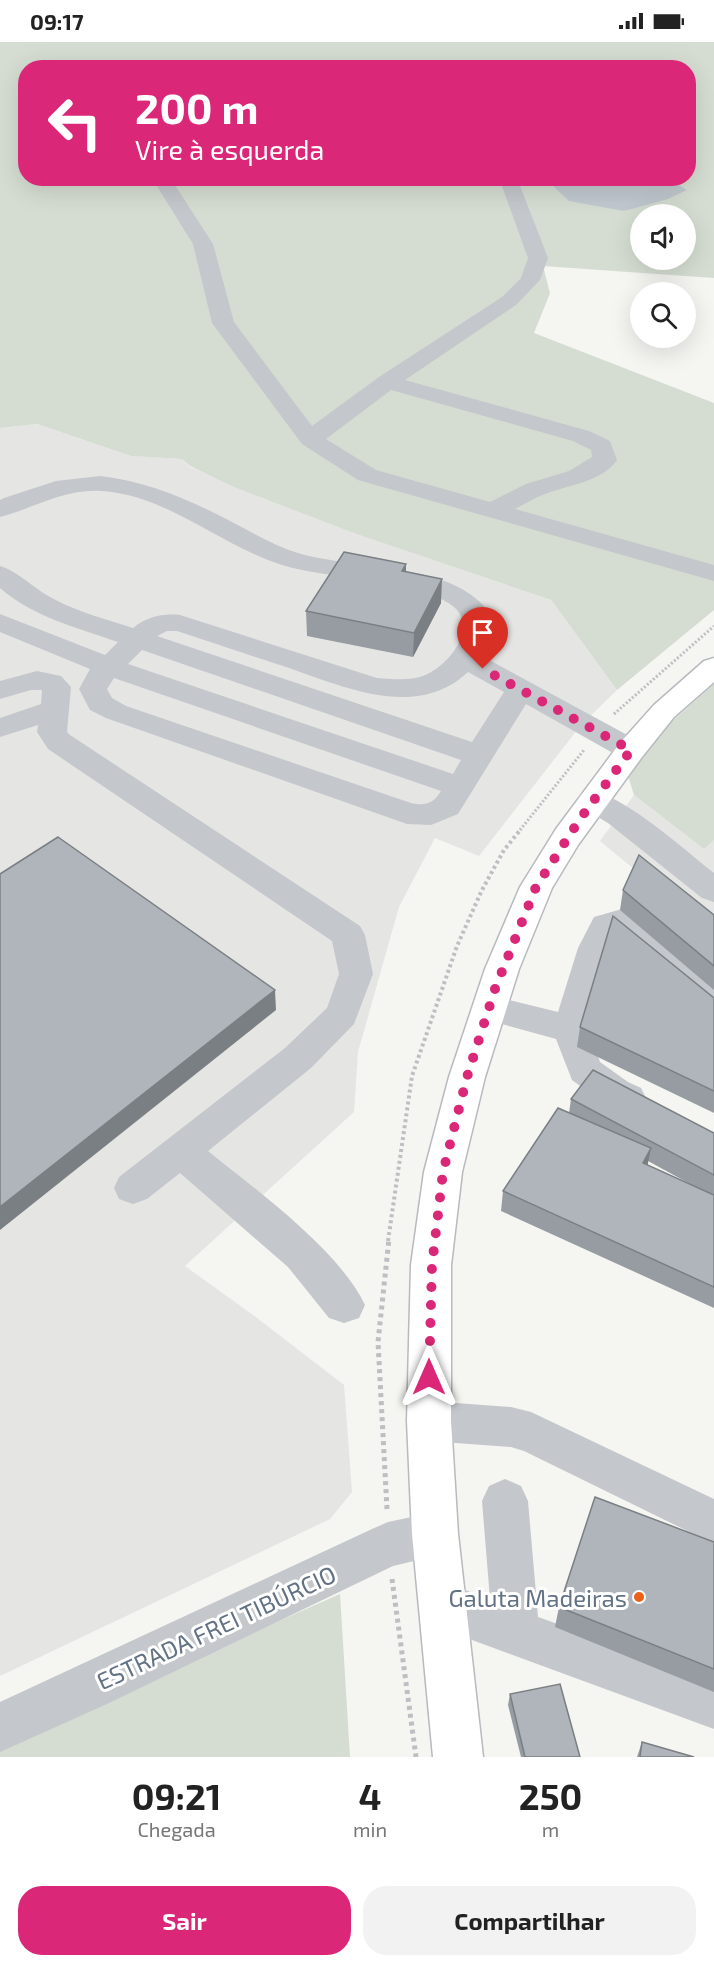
<!DOCTYPE html>
<html lang="pt">
<head>
<meta charset="utf-8">
<style>
  body { margin:0; font-family:"Exo 2",sans-serif; background:#f2f2f2; color:#222; height:100vh; display:flex; flex-direction:column; font-size:22px; white-space:nowrap }
  * { box-sizing:border-box; margin:0 }
  p { font-size:20px; color:#767676 }
  .icon { flex:none; width:33px; height:33px; fill:none; stroke:currentColor; stroke-width:2; stroke-linecap:round; stroke-linejoin:round }
  .map { position:relative; height:1715px; overflow:hidden }
  .details { display:flex; flex-direction:column; background:#fff; flex:1 }
  .details>* { flex:none }
  .hud { position:absolute; left:18px; top:18px; width:678px; height:126px; border-radius:24px; box-shadow:0 6px 24px #0002; background:#db2777; color:#fff; overflow:hidden }
  .fabs { position:absolute; left:630px; top:162px; display:grid; gap:12px }
  .fabs a { display:grid; place-items:center; width:66px; height:66px; border-radius:50%; background:#fff; box-shadow:0 6px 24px #0002; font-size:30px }
  .pin { position:absolute; display:grid; place-items:center; width:51px; height:51px; color:#fff; margin:-62px -26px; border-radius:50% 50% 50% 0; rotate:-45deg; box-shadow:0 0 6px #0007 }
  .pin .icon { rotate:45deg }
  .me { position:absolute; width:66px; margin:-33px; rotate:0deg; stroke-linejoin:round; filter:drop-shadow(0 0 4px #0008) }
  .turn { display:flex; align-items:center; gap:21px; height:126px; padding:0 18px; font-size:27px }
  .turn .icon { width:78px; height:78px; stroke-width:2.5 }
  .turn b { display:block; font-size:42px; line-height:51px }
  .eta { display:flex; justify-content:space-evenly; align-items:center; height:102px; text-align:center }
  .eta b { font-size:36px; font-weight:700; line-height:42px }
  .button { display:flex; gap:12px; margin-top:auto; padding:12px 18px }
  .button a { flex:1; height:69px; border-radius:24px; background:#db2777; color:#fff; font-size:24px; font-weight:700; line-height:69px; text-align:center }
  .button a+a { background:#f2f2f2; color:#222 }
  .status { display:flex; justify-content:space-between; align-items:center; height:42px; padding:0 30px; background:#fff; direction:ltr }
  .status svg { height:16px; fill:currentColor }
  .map>svg:first-child { display:block }
  .built { fill:#e5e6e4 }
  .green { fill:#d5ddd2; fill-rule:evenodd }
  .water { fill:#c0c9cf }
  .lines { fill:none; stroke-linecap:round; stroke-linejoin:round }
  .major-casing { stroke:#b7babe; stroke-width:3 }
  .path-far2 { stroke:#bebfc2; stroke-width:3; stroke-dasharray:2 2; stroke-linecap:butt }
  .path-far1 { stroke:#bebfc2; stroke-width:4; stroke-dasharray:3 3; stroke-linecap:butt }
  .path { stroke:#bebfc2; stroke-width:5; stroke-dasharray:4 4; stroke-linecap:butt }
  .minor { fill:#c4c7cb; fill-rule:evenodd }
  .major { fill:#fff; fill-rule:evenodd }
  .wall { fill:#969ca1; fill-rule:evenodd }
  .shaded-wall { fill:#7a7f83 }
  .building { fill:#afb5bb; stroke:#7a7f83; stroke-width:1.5 }
  .route { stroke:#db2777; stroke-width:10; stroke-dasharray:0 18 }
  .poi-dot { fill:#ed6019; stroke:#fff; stroke-width:2 }
  .labels { text-anchor:middle; dominant-baseline:central; stroke-width:6; stroke-linejoin:round; paint-order:stroke }
  .near-poi-label { font-size:24px; fill:#627184; stroke:#fff; text-anchor:end }
  .near-street-label { font-size:24px; fill:#627184; stroke:#fff }
</style>
</head>
<body>
<div class="status"><b>09:17</b><svg viewBox="0 0 49 12"><path d="M0 12V9h3v3zM5 12V6h3v6zM10 12V3h3v9zM15 12V0h3v12zM26 1h20v11H26zM47 4h2v5h-2z"/></svg></div>
<div class="map">
<svg width="714" height="1715" viewBox="0 0 714 1715">
  <rect width="100%" height="100%" fill="#f5f5f1"/>
  <!-- built -->
  <g class="built">
    <polygon points="37,382 131,414 182,417 190,425 359,493 551,558 617,648 581,683 479,814 435,796 399,865 358,1010 354,1070 185,1224 257,1276 344,1343 352,1450 330,1477 0,1634 0,386"/>
    <polygon points="634,753 704,807 714,798 714,893 600,799"/>
  </g>
  <!-- green -->
  <g class="green">
    <path d="M 0,0 L 714,0 L 714,236 L 543,224 L 550,251 L 534,291 L 714,361 L 714,568 L 617,648 L 551,558 L 359,493 L 234,445 L 190,424 L 182,417 L 131,414 L 37,382 L 0,386 ZM 26,26 L 688,26 L 688,136 L 670,137 L 687,148 L 550,141 L 550,136 L 26,136 ZM 640,172 L 686,172 L 686,218 L 640,218 Z"/>
    <polygon points="714,642 714,798 704,807 634,753 628,734 667,684"/>
    <polygon points="340,1552 350,1715 0,1715 0,1702"/>
  </g>
  <!-- water -->
  <polygon class="water" points="550,137 670,137 687,148 668,157 624,169 569,159 549,140"/>
  <g class="lines">
    <defs>
      <polygon id="major" points="714,616 714,640 674,675 642,715 578,803 552,846 519,927 485,1035 462,1130 451,1223 451,1379 458,1492 483,1715 433,1715 412,1492 407,1379 411,1223 424,1130 449,1035 485,927 520,845 556,787 620,701 654,663 704,619"/>
    </defs>
    <!-- major casing -->
    <use href="#major" class="major-casing"/>
    <!-- path-far2 -->
    <g class="path-far2">
      <polyline points="614,672 714,584"/>
      <polyline points="520,788 584,708"/>
    </g>
    <!-- path-far1 -->
    <polyline class="path-far1" points="388,1199 412,1034 457,904 482,848 504,808 521,787"/>
    <!-- path -->
    <g class="path">
      <polyline points="387,1467 378,1300 389,1197"/>
      <polyline points="392,1537 416,1715"/>
    </g>
    <!-- minor -->
    <g class="minor">
      <path d="M 499,136 L 517,136 L 548,216 L 540,238 L 516,263 L 405,338 L 589,389 L 610,399 L 617,418 C 602,440 568,443 545,452 C 534,456 525,462 515,467 L 714,523 L 714,539 L 358,438 L 302,402 L 212,281 L 193,202 L 155,141 L 160,136 L 171,137 L 213,202 L 234,280 L 312,384 L 379,335 L 502,255 L 521,236 L 528,216 ZM 391,348 L 573,399 L 591,408 L 592,415 L 569,429 L 526,442 L 490,460 L 376,428 L 326,397 Z"/>
      <path d="M 100,434 C 147,439 190,458 232,480 C 253,491 275,504 298,511 C 350,527 438,520 480,560 C 497,576 490,595 480,613 L 642,701 L 646,708 L 642,715 L 631,718 L 620,715 L 526,662 L 458,772 L 431,783 L 407,782 L 106,676 L 90,668 L 79,647 L 90,627 L 0,590 L 0,572 L 105,613 L 118,600 C 78,586 33,575 0,546 L 0,524 C 16,528 36,548 52,556 C 77,570 106,577 133,586 C 146,575 163,571 180,573 L 377,636 C 392,637 409,639 423,634 C 449,624 482,583 450,562 C 404,532 333,539 282,523 C 219,503 168,453 101,449 C 63,447 35,466 0,475 L 0,458 L 4,456 L 56,439 ZM 167,589 L 177,589 C 213,601 249,613 286,625 C 342,644 416,679 468,630 L 504,650 L 472,700 L 157,594 ZM 142,608 L 461,718 L 453,732 L 128,622 ZM 114,636 L 441,749 C 433,762 425,764 411,761 L 126,664 L 112,656 L 107,647 Z"/>
      <path d="M 37,629 L 61,634 L 71,645 L 67,690 L 70,693 L 360,884 L 365,893 L 373,932 L 354,982 L 311,1026 L 208,1109 C 255,1147 339,1208 365,1263 L 359,1276 L 344,1281 L 329,1276 L 288,1225 L 180,1131 L 147,1157 L 133,1162 L 119,1157 L 114,1146 L 119,1135 L 285,1006 L 327,966 L 339,932 L 332,899 L 48,707 L 37,690 L 38,683 L 0,695 L 0,676 L 41,662 L 42,648 L 31,648 L 0,657 L 0,639 Z"/>
      <path d="M 592,748 C 631,759 681,805 714,831 L 714,860 L 702,856 L 608,781 L 581,765 L 577,758 L 581,751 Z"/>
      <polygon points="622,867 634,871 714,937 714,970 702,966 618,894 612,906 589,987 600,1020 628,1040 641,1046 646,1056 641,1066 628,1071 615,1066 602,1060 572,1038 556,997 477,975 471,966 477,957 489,953 558,970 578,906 594,875"/>
      <polygon points="429,1359 511,1365 531,1370 714,1457 714,1502 524,1409 511,1405 429,1399 414,1393 407,1379 414,1365"/>
      <polygon points="505,1437 521,1444 528,1459 538,1575 714,1637 714,1687 426,1581 419,1564 426,1547 443,1540 490,1557 482,1459 489,1444"/>
      <polygon points="435,1470 451,1476 458,1492 451,1508 435,1514 393,1524 107,1662 0,1710 0,1660 372,1487 388,1480"/>
    </g>
    <!-- major -->
    <use href="#major" class="major"/>
  </g>
  <!-- wall -->
  <g class="wall">
    <polygon points="406,522 406,530 441,561 413,615 307,594 306,569"/>
    <polygon points="623,848 714,873 714,948 620,868"/>
    <polygon points="714,956 714,1071 577,1005 580,985"/>
    <path d="M 571,1057 L 714,1091 L 714,1266 L 501,1169 L 503,1149 L 569,1071 ZM 648,1119 L 692,1143 L 647,1123 Z"/>
    <polygon points="714,1500 714,1650 555,1585 559,1565"/>
    <polygon points="510,1652 580,1715 521,1715 508,1663"/>
    <polygon points="642,1700 694,1715 637,1715"/>
  </g>
  <!-- shaded-wall -->
  <g class="shaded-wall">
    <polygon points="406,522 406,546 402,529"/>
    <polygon points="442,537 441,561 413,615 414,591"/>
    <polygon points="275,948 276,968 0,1188 0,1165"/>
    <polygon points="651,1106 647,1126 643,1121"/>
  </g>
  <!-- building -->
  <g class="building">
    <polygon points="344,510 406,522 402,529 442,537 414,591 306,569"/>
    <polygon points="58,795 275,948 0,1165 0,832"/>
    <polygon points="639,813 714,873 714,924 623,848"/>
    <polygon points="613,874 714,956 714,1049 580,985"/>
    <polygon points="593,1028 714,1091 714,1133 571,1057"/>
    <polygon points="558,1066 651,1106 643,1121 714,1153 714,1245 503,1149"/>
    <polygon points="595,1455 714,1500 714,1627 559,1565"/>
    <polygon points="560,1642 580,1715 525,1715 510,1652"/>
    <polygon points="642,1700 694,1715 640,1715"/>
  </g>
  <g class="lines">
    <!-- route -->
    <polyline class="route" points="429,1335 432,1223 443,1130 467,1035 495,947 536,845 580,777 631,708 483,627"/>
  </g>
  <!-- markers -->
  <circle class="poi-dot" cx="639" cy="1555" r="6"/>
  <g class="labels">
    <!-- near-poi labels -->
    <g class="near-poi-label">
      <text x="627" y="1555">Galuta Madeiras</text>
    </g>
    <!-- near-street labels -->
    <g class="near-street-label">
      <text transform="translate(216 1585) rotate(-25)">ESTRADA FREI TIBÚRCIO</text>
    </g>
  </g>
</svg>
<div class="fabs">
<a><svg class="icon" aria-label="sound" viewBox="0 0 24 24"><path d="M4 9h4l5-4v14l-5-4H4zM17 9q2 3 0 6"/></svg></a>
<a><svg class="icon" aria-label="search" viewBox="0 0 24 24"><circle cx="10" cy="10" r="6"/><path d="M15 15l6 6"/></svg></a>
</div>
<div class="pin" style="left:483px;top:627px;background:#d93025"><svg class="icon" aria-label="arrive" viewBox="0 0 24 24"><path d="M6 21V4h12l-3 4 3 4H6"/></svg></div>
<svg class="me" style="left:429px;top:1335px" viewBox="-20 -20 40 40"><path d="M0-17L14 15 0 8-14 15z" fill="#db2777" stroke="#fff" stroke-width="4"/></svg>
<div class="hud">
<div class="turn"><svg class="icon" aria-label="left" viewBox="0 0 24 24"><path d="M17 20v-9H6M10 6l-5 5 5 5"/></svg><div><b>200 m</b>Vire à esquerda</div></div>
</div>
</div>
<section class="details">
<div class="eta">
<div><b>09:21</b><p>Chegada</p></div>
<div><b>4</b><p>min</p></div>
<div><b>250</b><p>m</p></div>
</div>
<div class="button"><a>Sair</a><a>Compartilhar</a></div>
</section>
</body>
</html>
